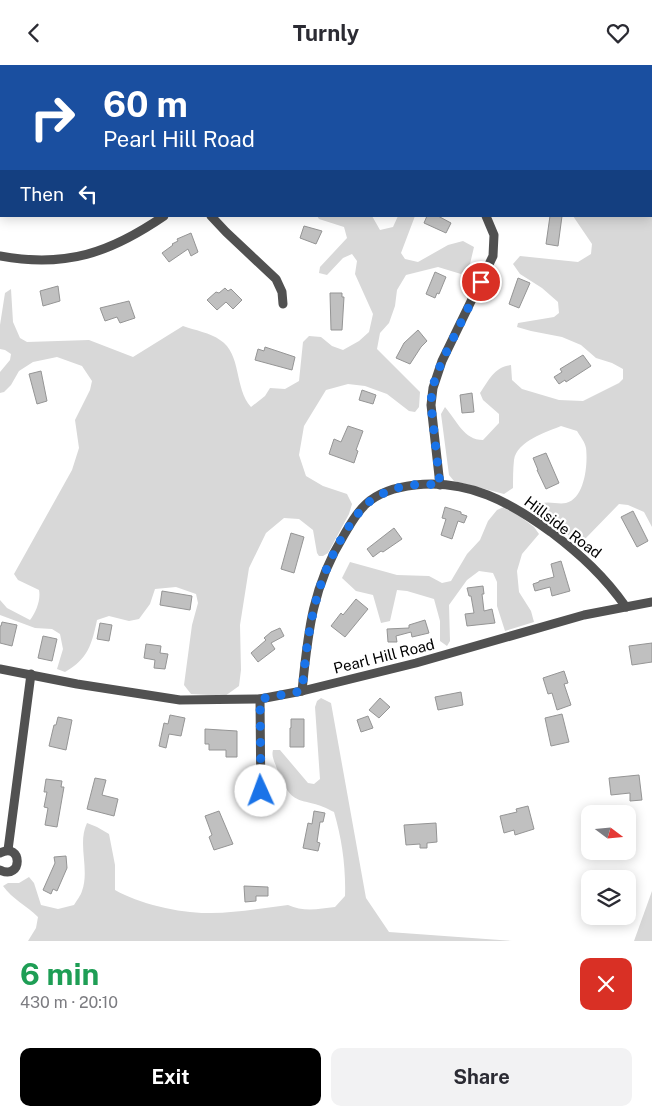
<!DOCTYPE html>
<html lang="en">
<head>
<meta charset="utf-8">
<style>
  body { margin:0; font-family:"Public Sans",sans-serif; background:#f2f2f3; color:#2b2b33; height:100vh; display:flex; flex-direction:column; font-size:19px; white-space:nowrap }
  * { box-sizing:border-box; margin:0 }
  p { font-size:16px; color:#7c7c81 }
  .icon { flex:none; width:28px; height:28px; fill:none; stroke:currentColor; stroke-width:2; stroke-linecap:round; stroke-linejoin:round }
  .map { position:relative; height:876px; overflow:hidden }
  .side { display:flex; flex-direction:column; background:#fff; flex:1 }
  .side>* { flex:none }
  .top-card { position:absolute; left:0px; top:0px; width:652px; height:152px; box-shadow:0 2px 12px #0003; background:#1a4fa0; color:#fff; overflow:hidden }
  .needle { width:32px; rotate:106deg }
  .fabs { position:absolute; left:581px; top:740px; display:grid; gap:10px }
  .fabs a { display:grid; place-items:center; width:55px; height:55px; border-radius:10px; background:#fff; box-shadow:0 2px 12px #0003; font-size:25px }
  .pin { position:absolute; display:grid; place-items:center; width:42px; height:42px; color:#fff; margin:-21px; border:2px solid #fff; border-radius:50%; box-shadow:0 1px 5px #0007 }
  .me { position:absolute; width:55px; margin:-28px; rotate:358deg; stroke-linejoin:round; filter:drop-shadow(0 0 4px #0008) }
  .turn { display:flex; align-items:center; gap:18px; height:105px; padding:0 20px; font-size:22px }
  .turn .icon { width:65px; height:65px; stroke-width:2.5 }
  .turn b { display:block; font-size:35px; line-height:42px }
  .then { display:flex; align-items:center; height:48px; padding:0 20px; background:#0003; gap:10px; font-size:19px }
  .round { display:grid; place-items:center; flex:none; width:52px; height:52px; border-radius:10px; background:#f2f2f3 }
  .overview { display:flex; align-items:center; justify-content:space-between; height:85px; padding:0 20px }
  h1 { font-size:30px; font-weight:700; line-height:38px; color:#1e9e55 }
  .primary-button { display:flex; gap:10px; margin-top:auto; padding:10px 20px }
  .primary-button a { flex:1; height:58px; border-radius:10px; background:#000; color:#fff; font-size:20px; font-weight:700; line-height:58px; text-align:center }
  .primary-button a+a { background:#f2f2f3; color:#2b2b33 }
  header { display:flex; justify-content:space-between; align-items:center; height:65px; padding:0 20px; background:#fff; font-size:22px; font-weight:700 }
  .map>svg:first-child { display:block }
  .green { fill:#d8d8d8 }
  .building { fill:#c0c0c0; stroke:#959595 }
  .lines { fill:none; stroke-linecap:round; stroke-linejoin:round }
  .minor { stroke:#515151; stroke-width:9 }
  .route { stroke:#1a73e8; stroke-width:9; stroke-dasharray:0 16.2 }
  .labels { text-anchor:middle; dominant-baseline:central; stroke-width:4.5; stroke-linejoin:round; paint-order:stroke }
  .street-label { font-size:15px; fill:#000; stroke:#fff }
</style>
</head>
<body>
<header><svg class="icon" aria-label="back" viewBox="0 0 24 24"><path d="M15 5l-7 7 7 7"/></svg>Turnly<svg class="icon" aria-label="heart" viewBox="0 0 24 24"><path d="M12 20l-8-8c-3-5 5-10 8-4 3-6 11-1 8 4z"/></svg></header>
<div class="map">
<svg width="652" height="876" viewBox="0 0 652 876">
  <rect width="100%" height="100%" fill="#fff"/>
  <!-- green -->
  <g class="green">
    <polygon points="32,0 244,0 31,1"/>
    <path d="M 359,0 L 652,0 L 652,462 L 644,447 L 628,440 L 619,439 L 585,474 L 576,476 L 539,448 L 536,441 C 546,434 556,440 566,438 C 585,433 588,399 586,383 C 585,377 580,371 577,366 L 561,361 C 546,367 517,376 514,395 C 513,404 513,414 513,423 L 504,429 L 454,416 L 449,410 L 441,349 L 445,342 C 457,356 464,375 483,375 L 499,358 L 499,349 L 483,335 L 480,328 C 489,315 494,302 511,300 L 512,315 L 522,324 L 559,335 L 583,336 L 619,318 L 623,314 L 623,304 L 612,298 L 596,293 L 581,280 L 562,272 L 531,266 L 517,262 L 518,258 L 554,252 L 559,248 L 558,237 L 542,223 L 520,209 L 513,199 L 520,191 L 578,197 L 591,189 L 592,179 L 573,151 L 651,151 L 651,1 Z"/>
    <path d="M 317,151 L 372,151 L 380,165 L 393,162 L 398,151 L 415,151 L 401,188 L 405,194 L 418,197 L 448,180 L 463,176 L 474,182 L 470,199 L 461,209 L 438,202 L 406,210 L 397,225 L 395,241 L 389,258 L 380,268 L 377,284 L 420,327 L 419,342 L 415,347 L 409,346 L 387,329 L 365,321 L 348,319 L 326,325 L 304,361 L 299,390 L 306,411 L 323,421 L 347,429 L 352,439 L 349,449 L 328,488 L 323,491 L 319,491 L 317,488 L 313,465 L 299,454 L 284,453 L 266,468 L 249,503 L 240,560 L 241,605 L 239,621 L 225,631 L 191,629 L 184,620 L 192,560 L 198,538 L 196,529 L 176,522 L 155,524 L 150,539 L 139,554 L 129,556 L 109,551 L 97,555 C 92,579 88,594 65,607 L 57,604 L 63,584 L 60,569 L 52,564 L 35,563 L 0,550 L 0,535 L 7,543 L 30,555 C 36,547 41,535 39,525 L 18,515 L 14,509 L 72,405 L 79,383 L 75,355 L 90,325 L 92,316 L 82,301 L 57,292 L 33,297 L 19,306 L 11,320 L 4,327 L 0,328 L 0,307 L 10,295 L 11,289 L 5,285 L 0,284 L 0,260 L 5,228 L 11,224 L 13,257 L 20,273 L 27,277 L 89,275 L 133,292 L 183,261 C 194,265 211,268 220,275 C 242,289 234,323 251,342 L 265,331 L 270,323 L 285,324 L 299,316 L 303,277 L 309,271 L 321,272 L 332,281 L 343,285 L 359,276 L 369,267 L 373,249 L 355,209 L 357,196 L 352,189 L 343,193 L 327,210 L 319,208 L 320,202 L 347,173 L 344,162 L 319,154 Z"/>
    <polygon points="506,441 534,462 539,469 522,489 517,506 519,527 531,546 534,557 505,566 497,541 497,517 493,508 479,506 467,515 449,540 450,576 447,581 440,576 440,556 434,534 407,526 397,525 390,556 381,558 373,530 356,526 342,513 350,497 397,510 429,511 442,518 451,516 467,489 480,475 488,456 497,445"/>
    <path d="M 321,633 L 331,638 L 366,833 L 389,867 L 512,876 L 28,876 L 36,863 L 38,852 C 27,841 12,834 3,821 L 8,818 L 19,818 L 29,812 L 34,818 L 41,840 L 58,844 L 74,840 C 77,835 81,830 82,826 C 90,804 77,779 87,758 L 97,762 L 109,769 L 115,800 L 115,825 C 139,839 183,849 211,848 C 237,848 263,843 288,840 C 303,847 319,844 335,842 L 345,831 C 346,803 342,774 334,747 C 302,729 293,747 277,704 C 275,697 271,692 273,685 L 280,685 L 308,718 L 314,719 L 320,714 L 315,642 L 317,636 Z"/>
    <polygon points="652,826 652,876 634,876"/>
  </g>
  <!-- building -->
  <g class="building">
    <polygon points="427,151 438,151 451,158 446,168 424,158"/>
    <polygon points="550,151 562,151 558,181 546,179"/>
    <polygon points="304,161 322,166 316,179 300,173"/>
    <polygon points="191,168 198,187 191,191 188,184 169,197 162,188 173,180 172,179 178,176 177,174"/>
    <polygon points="435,207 446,212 439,229 437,228 435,233 426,229"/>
    <polygon points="518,213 530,218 519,243 509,239"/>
    <polygon points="58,221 60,236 43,241 40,226"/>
    <polygon points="225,223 228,226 231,224 242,235 233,244 226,237 217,245 207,235 216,227 219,228"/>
    <polygon points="330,228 342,228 342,232 344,232 342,265 331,265"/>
    <polygon points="129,236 135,253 120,258 117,252 105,256 100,243"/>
    <polygon points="418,265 427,276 421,282 410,299 396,293 404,278"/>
    <polygon points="265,282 295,292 292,305 255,295 258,284 264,286"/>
    <polygon points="583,290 591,301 566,317 565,315 559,319 554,312 562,307 560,304"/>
    <polygon points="41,306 47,336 37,339 29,309"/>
    <polygon points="362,325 376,330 373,339 359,335"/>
    <polygon points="472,328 474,347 462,348 460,330"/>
    <polygon points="348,361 363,366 356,385 358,386 354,398 329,389 334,374 341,377"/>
    <polygon points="546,388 559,418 546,424 537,405 538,405 533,393"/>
    <polygon points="445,442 461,447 461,449 467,451 464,458 458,456 452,474 441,470 446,454 442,453"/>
    <polygon points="633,446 648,476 637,482 621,452"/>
    <polygon points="394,463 402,474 383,487 381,486 373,492 367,484"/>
    <polygon points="291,468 304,472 294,508 281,504"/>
    <polygon points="561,496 570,526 552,531 550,522 535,526 533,519 539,517 539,516 554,512 551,499"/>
    <polygon points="483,521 484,529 482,529 484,546 492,544 495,558 467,561 465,549 474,548 471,531 469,531 467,523"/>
    <polygon points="162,526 192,531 190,545 160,540"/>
    <polygon points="356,534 368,544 345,572 331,561 341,548 343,550"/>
    <polygon points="425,555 429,568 412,572 411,567 396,571 397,577 388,577 387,564 409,563 409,560"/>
    <polygon points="2,557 17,560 12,581 0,578 0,561 1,561"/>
    <polygon points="100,558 112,560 109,576 97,574"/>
    <polygon points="280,563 284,571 271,578 275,584 258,597 251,588 266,575 264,573 271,567"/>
    <polygon points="43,571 57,574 52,596 38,593"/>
    <polygon points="652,578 652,597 632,600 629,581"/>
    <polygon points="146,579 161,581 160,588 168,589 165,604 154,603 155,595 144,593"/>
    <polygon points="564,606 568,618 564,619 571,640 557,645 552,628 548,629 543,613"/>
    <polygon points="461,627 463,640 438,645 435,632"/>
    <polygon points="380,633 390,642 379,653 369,645"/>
    <polygon points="562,649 569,677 551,681 545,653"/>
    <polygon points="170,650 185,653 181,671 169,669 166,683 159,681 164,658 168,659"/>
    <polygon points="368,651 373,663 361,667 357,655"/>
    <polygon points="58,652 72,655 66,685 49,681 54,660 56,660"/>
    <polygon points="291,654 304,654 304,682 290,682 290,663 291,663"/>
    <polygon points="205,664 237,666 237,692 226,692 226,685 209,685 209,679 205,679"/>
    <polygon points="639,710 642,735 630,736 630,728 611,730 609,713"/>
    <polygon points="95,713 106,715 102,730 118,734 114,751 87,744"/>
    <polygon points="46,714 62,716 61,722 64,722 57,762 45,760 48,743 44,742 47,727 44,727"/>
    <polygon points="528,741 534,764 515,770 514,765 504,768 500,751 517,747 516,744"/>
    <polygon points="219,746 233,779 214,785 209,772 212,770 205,751"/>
    <polygon points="314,746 325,748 323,757 320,757 317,777 320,778 318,786 303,783 308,758 312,759"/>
    <polygon points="436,758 437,777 427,778 427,783 420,783 420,779 406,780 404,760"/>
    <polygon points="66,791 67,803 57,826 53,824 51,829 43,825 55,798 54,792"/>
    <polygon points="244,821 268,822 268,831 256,831 256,836 245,837"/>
  </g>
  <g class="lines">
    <!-- minor -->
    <g class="minor">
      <polyline points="211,151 226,167 276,214 282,227 283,239"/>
      <path d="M 0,191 C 66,203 110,188 164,151"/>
      <polyline points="440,420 431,340 433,323 442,296 493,191 494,170 486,151"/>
      <polyline points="0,604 77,619 180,635 260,634 302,626 416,598 584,550 652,537"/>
      <path d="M 302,626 C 308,567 312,522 344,470 C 350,460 356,448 366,439 C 379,427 397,422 415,420 C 468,414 510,437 551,467 C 581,490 604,511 626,542"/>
      <polyline points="260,634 261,742"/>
      <polyline points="8,785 31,609"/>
      <path d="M 0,788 C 23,776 23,816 0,805"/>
    </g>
  </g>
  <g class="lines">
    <!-- route -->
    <path class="route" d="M 261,726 L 260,634 L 302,626 C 308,567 313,522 344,469 C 354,454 363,438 380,430 C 398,420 420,418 440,420 L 431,340 L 432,323 L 442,296 L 481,217"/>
  </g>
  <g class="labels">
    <!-- street labels -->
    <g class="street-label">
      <text transform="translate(563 462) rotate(37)">Hillside Road</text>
      <text transform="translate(384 591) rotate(-14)">Pearl Hill Road</text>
    </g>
  </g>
</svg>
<div class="fabs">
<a><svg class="needle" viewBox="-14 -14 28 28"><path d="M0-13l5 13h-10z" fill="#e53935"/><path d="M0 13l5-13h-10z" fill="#7c7c81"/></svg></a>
<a><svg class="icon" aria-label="layers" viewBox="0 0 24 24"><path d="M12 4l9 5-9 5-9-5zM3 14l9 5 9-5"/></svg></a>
</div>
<div class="pin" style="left:481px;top:217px;background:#d93025"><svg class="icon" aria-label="arrive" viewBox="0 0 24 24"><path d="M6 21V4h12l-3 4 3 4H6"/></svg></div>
<svg class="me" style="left:261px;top:726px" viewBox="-20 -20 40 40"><circle r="19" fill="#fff"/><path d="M0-13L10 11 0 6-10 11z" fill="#1a73e8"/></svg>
<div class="top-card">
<div class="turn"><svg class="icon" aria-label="right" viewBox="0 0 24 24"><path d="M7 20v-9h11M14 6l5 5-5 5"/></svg><div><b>60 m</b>Pearl Hill Road</div></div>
<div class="then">Then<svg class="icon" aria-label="left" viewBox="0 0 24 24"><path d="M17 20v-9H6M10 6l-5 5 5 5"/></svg></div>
</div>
</div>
<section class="side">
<div class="overview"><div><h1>6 min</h1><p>430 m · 20:10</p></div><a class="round" style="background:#d93025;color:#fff"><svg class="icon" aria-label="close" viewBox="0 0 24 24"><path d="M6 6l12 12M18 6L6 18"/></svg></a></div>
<div class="primary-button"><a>Exit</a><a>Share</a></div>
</section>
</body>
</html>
